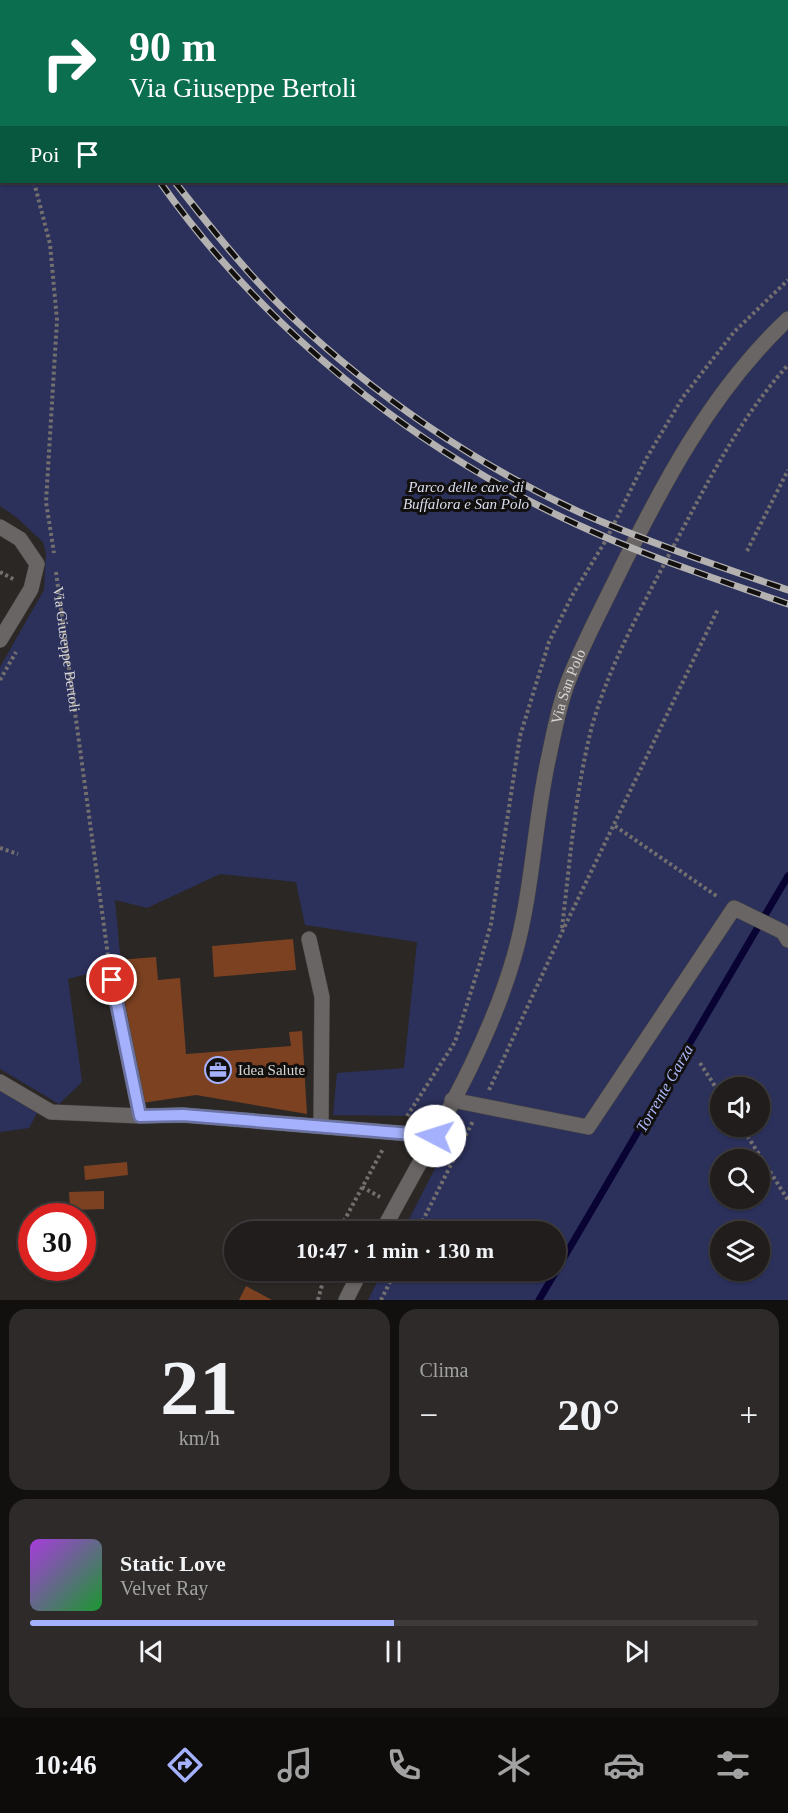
<!DOCTYPE html>
<html lang="it">
<meta charset="utf-8">
<style>
:root{--surface:#201d1c;--page:#2d2a29;--text:#f1f3f6;--muted:#a2a2a3;--line:#3d3b3b;--accent:#a5b1fc}
body{margin:0;font-family:"Times New Roman",serif;background:var(--page);color:var(--text);height:100vh;display:flex;flex-direction:column;font-size:22px;white-space:nowrap}
*{box-sizing:border-box;margin:0}
p{font-size:20px;color:var(--muted)}
.icon{flex:none;width:33px;height:33px;fill:none;stroke:currentColor;stroke-width:2;stroke-linecap:round;stroke-linejoin:round}
.map{position:relative;height:1300px;overflow:hidden}
.details{display:flex;flex-direction:column;gap:9px;padding:9px;background:#12100f;flex:1}
.details>*{flex:none}
.top-card{position:absolute;left:0px;top:0px;width:789px;height:183px;box-shadow:0 2px 4px #0004,0 0 0 2px var(--line);background:#0b6e4f;color:#fff;overflow:hidden}
.buttons{position:absolute;left:710px;top:1077px;display:grid;gap:12px}
.buttons a{display:grid;place-items:center;width:60px;height:60px;border-radius:50%;background:var(--surface);box-shadow:0 2px 4px #0004,0 0 0 2px var(--line);font-size:30px}
.speed{position:absolute;left:18px;top:1203px;display:flex;gap:12px;font-size:30px;font-weight:700;text-align:center}
.speed>*{display:grid;place-content:center;width:78px;height:78px;border-radius:50%;background:var(--surface);box-shadow:0 2px 4px #0004,0 0 0 2px var(--line);line-height:1}
.speed .limit{border:9px solid #d22;background:#fff;color:#111}
.pin{position:absolute;display:grid;place-items:center;width:51px;height:51px;color:#fff;margin:-26px;border:3px solid #fff;border-radius:50%;box-shadow:0 2px 6px #0007}
.me{position:absolute;width:66px;margin:-33px;rotate:275deg;stroke-linejoin:round;filter:drop-shadow(0 0 4px #0008)}
.turn{display:flex;align-items:center;gap:21px;height:126px;padding:0 30px;font-size:27px}
.turn .icon{width:78px;height:78px;stroke-width:2.5}
.turn b{display:block;font-size:42px;line-height:51px}
.then{display:flex;align-items:center;height:57px;padding:0 30px;background:#0003;gap:12px;font-size:22px}
.big{font-size:45px;font-weight:700;line-height:1.1}
.details .widget{flex:1;display:flex;flex-direction:column;justify-content:center;gap:9px;min-width:0;padding:0 21px;border-radius:18px;background:var(--page)}
.details .dial{align-items:center;gap:0}
.dial b{font-size:78px;line-height:1}
.song{display:flex;align-items:center;gap:18px}
.cover{width:72px;height:72px;border-radius:9px;background:linear-gradient(135deg,hsl(280 70% 55%),hsl(130 70% 35%))}
.played{height:6px;border-radius:3px;background:linear-gradient(90deg,var(--accent) 50%,var(--line) 50%)}
.keys{display:flex;justify-content:space-around;direction:ltr}
.heat{display:flex;justify-content:space-between;align-items:center;font-size:33px;direction:ltr}
.details .tiles{flex:1;display:grid;gap:9px;grid-template-columns:1fr 1fr}
.widget:last-child{grid-column:span 2}
.trip{position:absolute;left:224px;top:1221px;width:342px;height:60px;border-radius:30px;background:var(--surface);box-shadow:0 2px 4px #0004,0 0 0 2px var(--line);font-weight:700;line-height:60px;text-align:center}
.tabs{display:flex;height:96px;justify-content:space-around;align-items:center;background:#0d0c0b;color:var(--muted)}
.tabs .icon{width:42px;height:42px}
.tabs .active{color:var(--accent)}
.tabs b{font-size:27px;color:var(--text)}
.map>svg:first-child{display:block}
.green{fill:#2c315c;fill-rule:evenodd}
.lines{fill:none;stroke-linecap:round;stroke-linejoin:round}
.stream{stroke:#090334;stroke-width:7}
.building{fill:#7b4121}
.minor-casing{stroke:#464342;stroke-width:16}
.secondary-casing{stroke:#464342;stroke-width:16}
.path{stroke:#726f6e;stroke-width:4;stroke-dasharray:3 3;stroke-linecap:butt}
.minor{stroke:#696564;stroke-width:15}
.secondary{stroke:#696564;stroke-width:15}
.rail-casing{stroke:#b4b2b1;stroke-width:7}
.rail{stroke:#12100f;stroke-width:4.5;stroke-dasharray:14;stroke-linecap:butt}
.route-casing{stroke:#6b73a4;stroke-width:15}
.route{stroke:#a5b1fc;stroke-width:10}
.labels{text-anchor:middle;stroke-width:6;stroke-linejoin:round;paint-order:stroke}
.park-label{font-size:15px;font-style:italic;fill:#dadeef;stroke:#12100f}
.street-label{font-size:15px;fill:#d8d6d5;stroke:#12100f}
.poi-label{font-size:15px;fill:#d8d6d5;stroke:#12100f;text-anchor:start}
.water-label{font-size:16px;font-style:italic;fill:#aebafe;stroke:#12100f}
</style>
<div class="map">
<svg width="788" height="1300" viewBox="0 0 788 1300">
<rect width="100%" height="100%" fill="#2a2725"/>
<g class="green">
<path d="M0,0H721L725,1L2,2L1,107Z"/>
<path d="M788,25V1300H368L383,1271L555,1270V1232L403,1231L452,1135L418,1116L333,1115L337,1073L404,1068L417,942L305,925L296,882L220,874L147,908L115,900L121,965L68,979L82,1082L59,1104L0,1069V667L44,590L46,553L43,542L16,517L0,506V112L2,182H788ZM720,1088H759V1126H720ZM720,1160H759V1198H720ZM720,1232H759V1270H720Z"/>
<path d="M0,1091L37,1113L29,1128L0,1132Z"/>
</g>
<g class="lines">
<path class="stream" d="M539,1300L788,876"/>
</g>
<g class="building">
<path d="M293,939L296,970L214,977L212,946Z"/>
<path d="M156,957L158,980L180,978L186,1054L291,1046L289,1032L302,1031L307,1114L196,1095L142,1103L118,960Z"/>
<path d="M127,1162L128,1175L85,1180L84,1166Z"/>
<path d="M104,1191V1209L70,1210L69,1192Z"/>
<path d="M246,1286L272,1300H239Z"/>
</g>
<g class="lines">
<defs>
<g id="minor">
<path d="M0,62L2,65"/>
<path d="M0,97L2,96"/>
<path d="M0,527L20,539L37,564L31,589L0,640"/>
<path d="M309,939L322,997L321,1126"/>
<path d="M112,979L140,1116"/>
<path d="M0,1082L51,1112L140,1116L183,1115L435,1136"/>
<path d="M452,1100L588,1127L734,908L783,932L788,940"/>
</g>
<g id="secondary">
<path id="s2" d="M382,1232C429,1143 486,1054 514,957C533,891 534,822 549,756C554,732 559,705 568,682C581,647 599,614 615,581C661,487 711,391 788,319"/>
<path d="M346,1300L361,1270"/>
</g>
</defs>
<use href="#minor" class="minor-casing"/>
<use href="#secondary" class="secondary-casing"/>
<g class="path">
<path d="M34,182L50,244L57,320L46,502L54,553"/>
<path d="M747,551L788,470"/>
<path d="M0,572L15,580"/>
<path id="s1" d="M56,572L109,963"/>
<path d="M0,680L16,652"/>
<path d="M615,826L718,897"/>
<path d="M0,848L18,854"/>
<path d="M562,928C570,861 575,792 592,726C610,663 642,607 672,549C707,484 738,420 788,365"/>
<path d="M700,1063L720,1094"/>
<path d="M489,1090L562,932L718,609"/>
<path d="M407,1116L455,1042L480,963L491,924L520,736L549,642L573,594L606,540L646,459L683,397L734,332L788,280"/>
<path d="M741,1126L788,1200"/>
<path d="M362,1187L380,1197"/>
<path d="M338,1232L383,1149"/>
<path d="M417,1232L473,1121"/>
<path d="M318,1300L326,1270"/>
<path d="M381,1300L396,1270"/>
</g>
<use href="#minor" class="minor"/>
<use href="#secondary" class="secondary"/>
<defs>
<g id="rail">
<path d="M54,0V2"/>
<path d="M66,0V2"/>
<path d="M160,182C264,329 412,448 576,524C644,556 717,579 788,604"/>
<path d="M175,182C211,228 248,275 291,316C374,395 475,464 579,512C647,542 718,566 788,590"/>
</g>
</defs>
<use href="#rail" class="rail-casing"/>
<use href="#rail" class="rail"/>
</g>
<g class="lines">
<defs>
<path id="route" d="M112,980L140,1116L183,1115L435,1136"/>
</defs>
<use href="#route" class="route-casing"/>
<use href="#route" class="route"/>
</g>
<defs>
<symbol id="office-ring" viewBox="-11 -11 22 22"><circle r="9.5" fill="#12100f" stroke="#a5b1fc" stroke-width="1.5"/><path d="M-6-3h4V-5.5h4V-3h4V5H-6ZM-1-4.5V-3h2v-1.5ZM-6 0V1H6V0Z" fill="#a5b1fc"/></symbol>
</defs>
<g fill-rule="evenodd">
<use href="#office-ring" x="203" y="1055" width="30" height="30"/>
</g>
<g class="labels">
<g class="park-label">
<text x="466" y="492">Parco delle cave di<tspan x="466" dy="17">Buffalora e San Polo</tspan></text>
</g>
<g class="street-label">
<text dy="5" stroke="none"><textPath href="#s1" startOffset="78">Via Giuseppe Bertoli</textPath></text>
<text dy="5" stroke="none"><textPath href="#s2" startOffset="582">Via San Polo</textPath></text>
</g>
<g class="poi-label">
<text x="238" y="1075">Idea Salute</text>
</g>
<g class="water-label">
<text transform="translate(664 1088) rotate(-60)" y="6">Torrente Garza</text>
</g>
</g>
</svg>
<div class="buttons">
<a><svg class="icon" aria-label="sound" viewBox="0 0 24 24"><path d="M4 9h4l5-4v14l-5-4H4zM17 9q2 3 0 6"/></svg></a>
<a><svg class="icon" aria-label="search" viewBox="0 0 24 24"><circle cx="10" cy="10" r="6"/><path d="M15 15l6 6"/></svg></a>
<a><svg class="icon" aria-label="layers" viewBox="0 0 24 24"><path d="M12 4l9 5-9 5-9-5zM3 14l9 5 9-5"/></svg></a>
</div>
<div class="speed"><div class="limit">30</div></div>
<div class="pin" style="left:112px;top:980px;background:#d93025"><svg class="icon" aria-label="arrive" viewBox="0 0 24 24"><path d="M6 21V4h12l-3 4 3 4H6"/></svg></div>
<svg class="me" style="left:435px;top:1136px" viewBox="-20 -20 40 40"><circle r="19" fill="#fff"/><path d="M0-13L10 11 0 6-10 11z" fill="#a5b1fc"/></svg>
<div class="trip">10:47 · 1 min · 130 m</div>
<div class="top-card">
<div class="turn"><svg class="icon" aria-label="right" viewBox="0 0 24 24"><path d="M7 20v-9h11M14 6l5 5-5 5"/></svg><div><b>90 m</b>Via Giuseppe Bertoli</div></div>
<div class="then">Poi<svg class="icon" aria-label="arrive" viewBox="0 0 24 24"><path d="M6 21V4h12l-3 4 3 4H6"/></svg></div>
</div>
</div>
<section class="details">
<div class="tiles">
<div class="widget dial"><b>21</b><p>km/h</p></div>
<div class="widget"><p>Clima</p>
<div class="heat"><a>−</a><b class="big">20°</b><a>+</a></div>
</div>
<div class="widget">
<div class="song"><i class="cover"></i><div><b>Static Love</b><p>Velvet Ray</p></div></div>
<div class="played"></div>
<div class="keys"><svg class="icon" aria-label="previous" viewBox="0 0 24 24"><path d="M18 5L8 12l10 7zM5 5v14"/></svg><svg class="icon" aria-label="pause" viewBox="0 0 24 24"><path d="M8 5v14M16 5v14"/></svg><svg class="icon" aria-label="next" viewBox="0 0 24 24"><path d="M6 5l10 7-10 7zM19 5v14"/></svg></div>
</div>
</div>
</section>
<nav class="tabs">
<b>10:46</b>
<svg class="icon active" aria-label="directions" viewBox="0 0 24 24"><path d="M12 3l9 9-9 9-9-9zM9 14v-3h6M13 9l2 2-2 2"/></svg>
<svg class="icon" aria-label="music" viewBox="0 0 24 24"><path d="M9 18V5l10-2v13"/><circle cx="6" cy="18" r="3"/><circle cx="16" cy="16" r="3"/></svg>
<svg class="icon" aria-label="phone" viewBox="0 0 24 24"><path d="M5 4h4l2 5-3 2q2 4 5 5l2-3 5 2v4C11 20 4 13 5 4z"/></svg>
<svg class="icon" aria-label="climate" viewBox="0 0 24 24"><path d="M12 3v18M4 7l16 10M4 17L20 7"/></svg>
<svg class="icon" aria-label="car" viewBox="0 0 24 24"><path d="M5 17H2v-5l4-1 3-4h7l3 4 3 1v5h-3M9 17h6M6 11h13"/><circle cx="7" cy="17" r="2"/><circle cx="17" cy="17" r="2"/></svg>
<svg class="icon" aria-label="filters" viewBox="0 0 24 24"><path d="M4 7h16M4 17h16"/><circle cx="9" cy="7" r="2"/><circle cx="15" cy="17" r="2"/></svg>
</nav>
